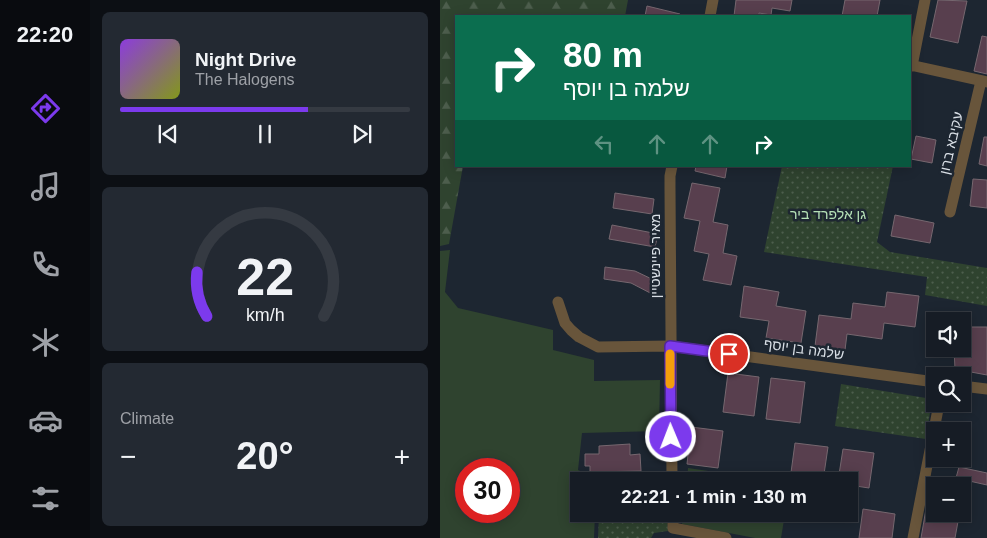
<!DOCTYPE html>
<meta charset="utf-8">
<style>
:root{--surface:#161c25;--page:#232932;--text:#f1f3f6;--muted:#9ea1a7;--line:#353a42;--accent:#7c3aed}
body{margin:0;font-family:Arial,"Noto Sans Hebrew",sans-serif;background:var(--page);color:var(--text);height:100vh;display:flex;flex-direction:column;font-size:19px;white-space:nowrap}
*{box-sizing:border-box;margin:0}
p{font-size:16px;color:var(--muted)}
.icon{flex:none;width:28px;height:28px;fill:none;stroke:currentColor;stroke-width:2;stroke-linecap:round;stroke-linejoin:round}
.map{position:relative;flex:1;overflow:hidden}
.details{display:flex;flex-direction:column;gap:12px;padding:12px;background:#0c0f14;width:350px}
.details>*{flex:none}
.top-card{position:absolute;left:15px;top:15px;width:456px;height:152px;border-radius:0px;box-shadow:0 2px 12px #0003,0 0 0 1px var(--line);background:#0b6e4f;color:#fff;overflow:hidden}
.tools{position:absolute;left:486px;top:312px;display:grid;gap:10px}
.tools a{display:grid;place-items:center;width:45px;height:45px;border-radius:0px;background:var(--surface);box-shadow:0 2px 12px #0003,0 0 0 1px var(--line);font-size:25px}
.speed{position:absolute;left:15px;top:458px;display:flex;gap:10px;font-size:25px;font-weight:700;text-align:center}
.speed>*{display:grid;place-content:center;width:65px;height:65px;border-radius:50%;background:var(--surface);box-shadow:0 2px 12px #0003,0 0 0 1px var(--line);line-height:1}
.speed .limit{border:8px solid #d22;background:#fff;color:#111}
.pin{position:absolute;display:grid;place-items:center;width:42px;height:42px;color:#fff;margin:-21px;border:2px solid #fff;border-radius:50%;box-shadow:0 1px 5px #0007}
.me{position:absolute;width:55px;margin:-28px;rotate:359deg;stroke-linejoin:round;filter:drop-shadow(0 0 4px #0008)}
.turn{display:flex;align-items:center;gap:18px;height:105px;padding:0 25px;font-size:22px}
.turn .icon{width:65px;height:65px;stroke-width:2.5}
.turn b{display:block;font-size:35px;line-height:42px}
.lanes{display:flex;align-items:center;height:48px;padding:0 25px;background:#0003;justify-content:center;gap:25px;direction:ltr}
.lanes .off{opacity:.35}
.big{font-size:38px;font-weight:700;line-height:1.1}
.details .widget{flex:1;display:flex;flex-direction:column;justify-content:center;gap:8px;min-width:0;padding:0 18px;border-radius:8px;background:var(--page)}
.details .dial{align-items:center;gap:0}
.dial svg{height:130px;overflow:visible;fill:none;stroke:var(--line);stroke-width:7;stroke-linecap:round;text-anchor:middle}
.dial text{fill:var(--text);stroke:none}
.song{display:flex;align-items:center;gap:15px}
.cover{width:60px;height:60px;border-radius:8px;background:linear-gradient(135deg,hsl(270 70% 55%),hsl(70 70% 35%))}
.played{height:5px;border-radius:2px;background:linear-gradient(90deg,var(--accent) 65%,var(--line) 65%)}
.keys{display:flex;justify-content:space-around;direction:ltr}
.heat{display:flex;justify-content:space-between;align-items:center;font-size:28px;direction:ltr}
.trip{position:absolute;left:130px;top:472px;width:288px;height:50px;border-radius:0px;background:var(--surface);box-shadow:0 2px 12px #0003,0 0 0 1px var(--line);font-weight:700;line-height:50px;text-align:center}
main{display:flex;flex:1;min-height:0}
.dock{display:flex;flex-direction:column;width:90px;justify-content:space-around;align-items:center;background:#090b0f;color:var(--muted)}
.dock .icon{width:35px;height:35px}
.dock .on{color:var(--accent)}
.dock b{font-size:22px;color:var(--text)}
.map>svg:first-child{display:block}
.grass{fill:#2f432f;fill-rule:evenodd}
.forest{fill:url(#forest-firs)}
.park{fill:url(#park-dots)}
.building{fill:#583f4e;stroke:#76676f}
.lines{fill:none;stroke-linecap:round;stroke-linejoin:round}
.minor{stroke:#68553b;stroke-width:11}
.route-casing{stroke:#51269a;stroke-width:12}
.route{stroke:#7c3aed;stroke-width:9}
.slow{stroke:#f59e0b;stroke-width:9}
.labels{text-anchor:middle;stroke-width:5;stroke-linejoin:round;paint-order:stroke}
.street-label{font-size:14px;fill:#d9dfe6;stroke:#1d2631}
.park-label{font-size:14px;fill:#b5e0b6;stroke:#1d2631}
</style>
<main>
<nav class="dock">
<b>22:20</b>
<svg class="icon on" aria-label="directions" viewBox="0 0 24 24"><path d="M12 3l9 9-9 9-9-9zM9 14v-3h6M13 9l2 2-2 2"/></svg>
<svg class="icon" aria-label="music" viewBox="0 0 24 24"><path d="M9 18V5l10-2v13"/><circle cx="6" cy="18" r="3"/><circle cx="16" cy="16" r="3"/></svg>
<svg class="icon" aria-label="phone" viewBox="0 0 24 24"><path d="M5 4h4l2 5-3 2q2 4 5 5l2-3 5 2v4C11 20 4 13 5 4z"/></svg>
<svg class="icon" aria-label="climate" viewBox="0 0 24 24"><path d="M12 3v18M4 7l16 10M4 17L20 7"/></svg>
<svg class="icon" aria-label="car" viewBox="0 0 24 24"><path d="M5 17H2v-5l4-1 3-4h7l3 4 3 1v5h-3M9 17h6M6 11h13"/><circle cx="7" cy="17" r="2"/><circle cx="17" cy="17" r="2"/></svg>
<svg class="icon" aria-label="filters" viewBox="0 0 24 24"><path d="M4 7h16M4 17h16"/><circle cx="9" cy="7" r="2"/><circle cx="15" cy="17" r="2"/></svg>
</nav>
<section class="details">
<div class="widget">
<div class="song"><i class="cover"></i><div><b>Night Drive</b><p>The Halogens</p></div></div>
<div class="played"></div>
<div class="keys"><svg class="icon" aria-label="previous" viewBox="0 0 24 24"><path d="M18 5L8 12l10 7zM5 5v14"/></svg><svg class="icon" aria-label="pause" viewBox="0 0 24 24"><path d="M8 5v14M16 5v14"/></svg><svg class="icon" aria-label="next" viewBox="0 0 24 24"><path d="M6 5l10 7-10 7zM19 5v14"/></svg></div>
</div>
<div class="widget dial"><svg viewBox="0 0 100 80">
<path d="M14 69A42 42 0 1 1 86 69"/>
<path d="M14 69A42 42 0 0 1 8 42" stroke="#7c3aed"/>
<text x="50" y="56" font-size="32" font-weight="700">22</text>
<text x="50" y="72" font-size="11">km/h</text>
</svg></div>
<div class="widget"><p>Climate</p>
<div class="heat"><a>−</a><b class="big">20°</b><a>+</a></div>
</div>
</section>
<div class="map">
<svg width="547" height="538" viewBox="0 0 547 538">
<defs>
<pattern id="forest-firs" width="22" height="20" patternUnits="userSpaceOnUse" patternTransform="scale(1.25)"><rect width="22" height="20" fill="#2f432f"/><path d="M5 1l3.5 6h-7zM16 11l3.5 6h-7z" fill="#4d5e4d"/></pattern>
<pattern id="park-dots" width="8" height="8" patternUnits="userSpaceOnUse" patternTransform="scale(1.25)"><rect width="8" height="8" fill="#2f432f"/><path d="M2 2h.1M6 6h.1" fill="none" stroke="#4d5e4d" stroke-width="1.8" stroke-linecap="round"/></pattern>
</defs>
<rect width="100%" height="100%" fill="#1d2631"/>
<g class="grass">
<path d="M10,250L5,292L18,308L113,330V350L154,360V381L220,380L219,431L142,433L138,470L155,478V481H139V514H155L154,538H0V251ZM26,469H69V511H26Z"/>
<path d="M248,468L335,481H247Z"/>
<path d="M243,514H345L341,538H315L242,524Z"/>
</g>
<path class="forest" d="M0,0H188L185,16H16V166H23L9,244L0,246Z"/>
<g class="park">
<path d="M342,166H453L437,242L450,252L547,268V306L485,295L487,277L324,252Z"/>
<path d="M401,384L492,399L486,439L395,426Z"/>
<path d="M159,514H227L228,531L214,533L211,538H158Z"/>
</g>
<g class="building">
<path d="M296,0H352L350,11L332,8L331,15L319,13V16H294Z"/>
<path d="M405,0H440L437,16H402Z"/>
<path d="M498,0L527,1L518,43L490,37Z"/>
<path d="M207,6L240,14V16H205Z"/>
<path d="M542,36L547,37V74L534,71Z"/>
<path d="M476,136L496,140L492,163L471,159Z"/>
<path d="M544,137H547V166L539,164Z"/>
<path d="M256,166H287L285,178L255,171Z"/>
<path d="M533,179L547,180V208L530,206Z"/>
<path d="M252,183L280,188L273,222L288,225L283,253L297,256L291,285L263,280L269,254L254,251L260,221L244,218Z"/>
<path d="M175,193L214,199L212,214L173,208Z"/>
<path d="M455,215L494,223L490,243L451,236Z"/>
<path d="M172,225L218,234L215,247L169,239Z"/>
<path d="M165,267L195,271L218,282L216,296L191,283L164,279Z"/>
<path d="M304,286L339,292L336,306L366,311L361,343L326,338L329,321L300,317Z"/>
<path d="M447,292L479,296L475,327L444,323L442,339L407,334L405,350L375,346L379,315L411,319L413,303L445,307Z"/>
<path d="M522,327H547V375L515,369L514,349H522Z"/>
<path d="M288,373L319,377L314,416L283,412Z"/>
<path d="M331,378L365,382L360,423L326,419Z"/>
<path d="M251,427L283,431L278,468L247,464Z"/>
<path d="M355,443L388,447L383,481L350,480Z"/>
<path d="M190,444V455L200,454L201,471L150,472V466H145V454H159V446Z"/>
<path d="M403,449L434,453L429,488L409,485V481H398Z"/>
<path d="M519,467L547,473V485L516,478Z"/>
<path d="M423,509L455,514L452,538H419Z"/>
<path d="M486,509L495,511V514L519,516L515,538H481Z"/>
</g>
<g class="lines">
<g class="minor">
<path d="M270,16L273,0"/>
<path d="M470,65L547,82"/>
<path d="M472,66L485,0"/>
<path d="M510,212L541,81"/>
<path d="M118,302L125,323L131,330L139,337L158,347L230,346L495,382"/>
<path d="M522,386L547,389"/>
<path d="M232,481L230,188V176L232,166"/>
<path d="M233,514V528L286,538"/>
<path d="M473,538L499,404"/>
</g>
</g>
<g class="lines">
<defs>
<path id="route" d="M231,437L230,346L289,354"/>
</defs>
<use href="#route" class="route-casing"/>
<use href="#route" class="route"/>
<path class="slow" d="M230,354V384"/>
</g>
<g class="labels">
<g class="street-label">
<text transform="translate(511 143) rotate(-77)" y="5">עקיבא ברון</text>
<text transform="translate(215 256) rotate(-90)" y="5">מאיר פיינשטיין</text>
<text transform="translate(364 349) rotate(8)" y="5">שלמה בן יוסף</text>
</g>
<g class="park-label">
<text x="388" y="219">גן אלפרד ביר</text>
</g>
</g>
</svg>
<div class="tools">
<a><svg class="icon" aria-label="sound" viewBox="0 0 24 24"><path d="M4 9h4l5-4v14l-5-4H4zM17 9q2 3 0 6"/></svg></a>
<a><svg class="icon" aria-label="search" viewBox="0 0 24 24"><circle cx="10" cy="10" r="6"/><path d="M15 15l6 6"/></svg></a>
<a>+</a>
<a>−</a>
</div>
<div class="speed"><div class="limit">30</div></div>
<div class="pin" style="left:289px;top:354px;background:#d93025"><svg class="icon" aria-label="arrive" viewBox="0 0 24 24"><path d="M6 21V4h12l-3 4 3 4H6"/></svg></div>
<svg class="me" style="left:231px;top:437px" viewBox="-20 -20 40 40"><circle r="17" fill="#7c3aed" stroke="#fff" stroke-width="3"/><path d="M0-11L8 9 0 5-8 9z" fill="#fff"/></svg>
<div class="trip">22:21 · 1 min · 130 m</div>
<div class="top-card">
<div class="turn"><svg class="icon" aria-label="right" viewBox="0 0 24 24"><path d="M7 20v-9h11M14 6l5 5-5 5"/></svg><div><b>80 m</b>שלמה בן יוסף</div></div>
<div class="lanes"><svg class="icon off" aria-label="left" viewBox="0 0 24 24"><path d="M17 20v-9H6M10 6l-5 5 5 5"/></svg><svg class="icon off" aria-label="ahead" viewBox="0 0 24 24"><path d="M12 20V5M6 11l6-6 6 6"/></svg><svg class="icon off" aria-label="ahead" viewBox="0 0 24 24"><path d="M12 20V5M6 11l6-6 6 6"/></svg><svg class="icon" aria-label="right" viewBox="0 0 24 24"><path d="M7 20v-9h11M14 6l5 5-5 5"/></svg></div>
</div>
</div>
</main>
